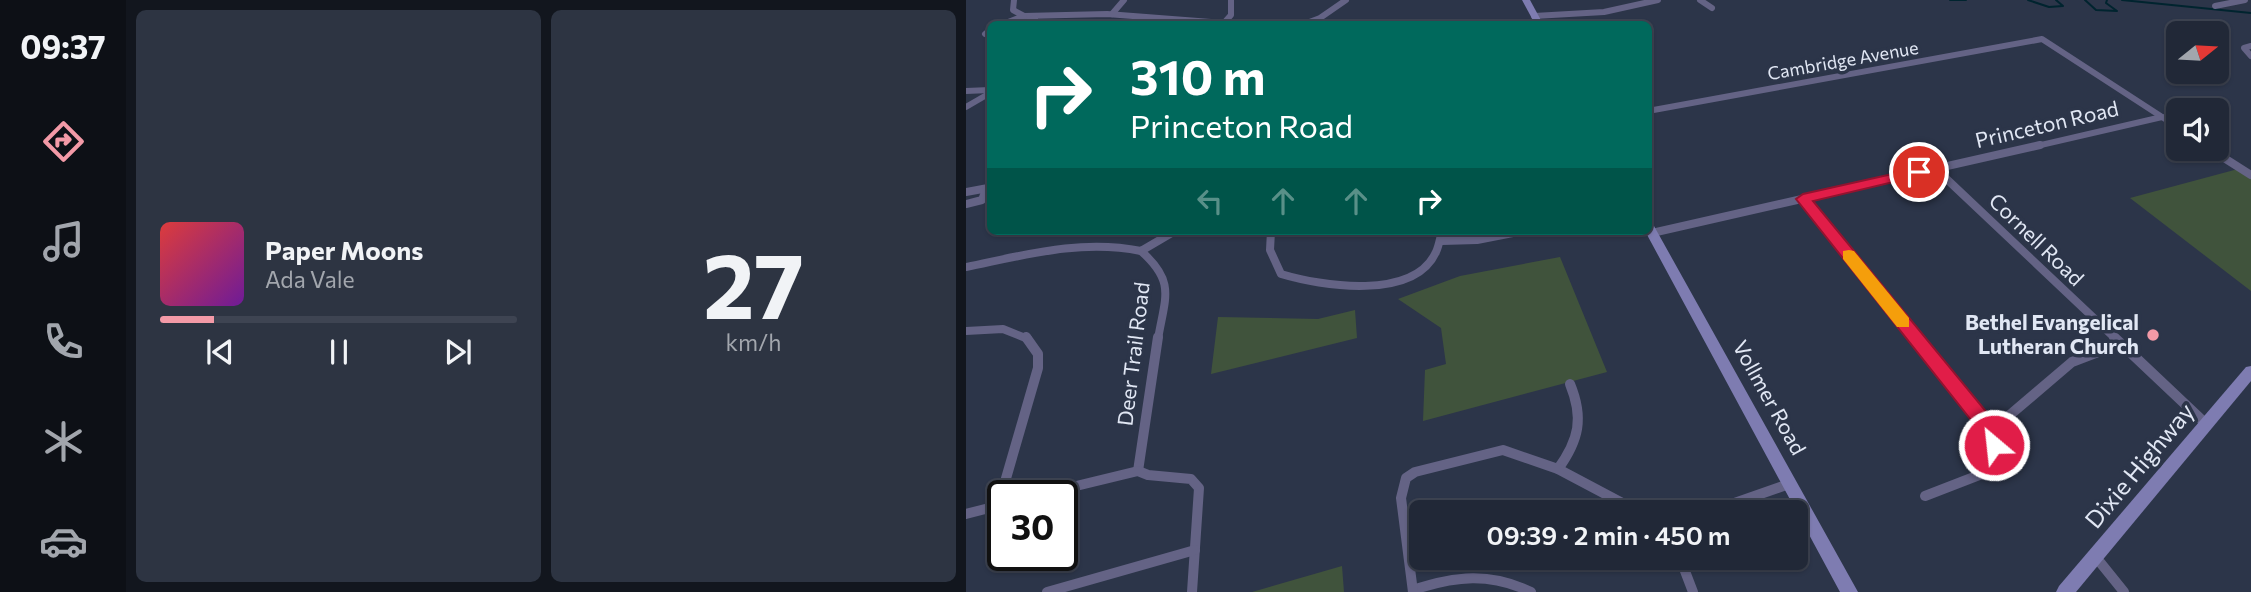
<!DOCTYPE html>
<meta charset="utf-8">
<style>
:root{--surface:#212837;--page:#2d3442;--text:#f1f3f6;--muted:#a2a6ad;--line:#3e4452;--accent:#f39aa7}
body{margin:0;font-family:Commissioner,sans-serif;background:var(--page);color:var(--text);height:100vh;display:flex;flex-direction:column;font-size:26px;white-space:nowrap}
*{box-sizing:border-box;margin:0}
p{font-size:23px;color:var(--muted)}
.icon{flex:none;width:38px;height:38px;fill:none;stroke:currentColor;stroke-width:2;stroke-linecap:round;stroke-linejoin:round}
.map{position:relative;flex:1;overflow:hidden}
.drawer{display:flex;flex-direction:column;gap:10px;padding:10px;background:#12161e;width:840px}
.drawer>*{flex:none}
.top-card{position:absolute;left:21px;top:21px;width:665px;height:214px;border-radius:10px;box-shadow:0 2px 5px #0004,0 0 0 2px var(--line);background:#00695c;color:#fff;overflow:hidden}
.needle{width:46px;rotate:72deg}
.buttons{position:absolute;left:1200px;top:21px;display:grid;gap:14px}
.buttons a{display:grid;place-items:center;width:63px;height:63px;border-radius:10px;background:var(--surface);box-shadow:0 2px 5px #0004,0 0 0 2px var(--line);font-size:35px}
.speed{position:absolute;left:21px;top:480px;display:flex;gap:14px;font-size:35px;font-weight:700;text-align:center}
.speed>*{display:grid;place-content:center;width:91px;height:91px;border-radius:50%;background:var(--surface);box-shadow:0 2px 5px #0004,0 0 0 2px var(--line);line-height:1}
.speed .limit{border:4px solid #111;border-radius:10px;background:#fff;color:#111}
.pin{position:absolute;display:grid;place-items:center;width:60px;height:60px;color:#fff;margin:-30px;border:4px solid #fff;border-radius:50%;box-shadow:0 2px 7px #0007}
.me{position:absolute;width:77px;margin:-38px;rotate:332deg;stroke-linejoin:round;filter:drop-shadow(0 0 5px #0008)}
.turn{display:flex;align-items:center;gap:24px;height:147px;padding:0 28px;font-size:32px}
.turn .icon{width:91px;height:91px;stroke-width:2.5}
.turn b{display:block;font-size:49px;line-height:60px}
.lanes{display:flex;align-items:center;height:66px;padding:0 28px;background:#0003;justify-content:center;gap:35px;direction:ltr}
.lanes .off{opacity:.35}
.drawer .card{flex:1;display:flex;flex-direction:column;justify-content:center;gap:10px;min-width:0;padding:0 24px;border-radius:10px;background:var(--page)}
.drawer .dial{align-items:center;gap:0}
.dial b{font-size:91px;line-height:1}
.song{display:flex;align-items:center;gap:21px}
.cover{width:84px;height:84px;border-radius:10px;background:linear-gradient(135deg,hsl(0 70% 55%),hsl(280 70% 35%))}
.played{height:7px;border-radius:4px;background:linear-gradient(90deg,var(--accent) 15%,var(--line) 15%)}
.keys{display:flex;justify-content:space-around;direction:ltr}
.drawer .tiles{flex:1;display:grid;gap:10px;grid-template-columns:repeat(2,1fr)}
.trip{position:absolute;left:443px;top:500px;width:399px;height:70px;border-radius:10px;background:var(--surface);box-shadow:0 2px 5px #0004,0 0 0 2px var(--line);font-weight:600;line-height:70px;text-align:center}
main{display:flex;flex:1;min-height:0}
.tab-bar{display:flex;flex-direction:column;width:126px;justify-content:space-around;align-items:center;background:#0d1016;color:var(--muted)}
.tab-bar .icon{width:49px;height:49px}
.tab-bar .selected{color:var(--accent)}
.tab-bar b{font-size:32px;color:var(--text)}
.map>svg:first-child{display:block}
.green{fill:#40533c}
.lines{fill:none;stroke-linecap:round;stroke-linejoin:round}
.stream{stroke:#00242f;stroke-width:2}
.street-far2{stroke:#646385;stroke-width:6}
.street-far1{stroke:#646385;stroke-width:8}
.street{stroke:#646385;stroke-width:10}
.secondary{fill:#7e7cb1;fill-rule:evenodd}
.route{fill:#e11d48;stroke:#92132f;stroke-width:2}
.slow{fill:#f59e0b}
.poi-dot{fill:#f39aa7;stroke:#2c3549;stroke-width:2.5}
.labels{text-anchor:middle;stroke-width:7;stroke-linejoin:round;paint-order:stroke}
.far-street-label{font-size:18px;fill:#e1e7f4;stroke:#2c3549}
.street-label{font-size:21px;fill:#e1e7f4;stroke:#2c3549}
.poi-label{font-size:21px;font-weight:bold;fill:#e1e7f4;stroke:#2c3549;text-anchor:end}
.near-street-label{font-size:24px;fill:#e1e7f4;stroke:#2c3549}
</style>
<main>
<nav class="tab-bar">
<b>09:37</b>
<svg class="icon selected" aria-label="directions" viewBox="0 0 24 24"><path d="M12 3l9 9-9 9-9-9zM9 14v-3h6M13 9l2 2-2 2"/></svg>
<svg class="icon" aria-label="music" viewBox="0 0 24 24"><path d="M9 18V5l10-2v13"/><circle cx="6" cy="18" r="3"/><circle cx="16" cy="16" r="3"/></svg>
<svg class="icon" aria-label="phone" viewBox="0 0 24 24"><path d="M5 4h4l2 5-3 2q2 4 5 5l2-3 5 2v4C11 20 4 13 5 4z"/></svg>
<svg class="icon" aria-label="climate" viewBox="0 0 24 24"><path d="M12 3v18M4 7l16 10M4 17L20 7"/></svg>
<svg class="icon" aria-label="car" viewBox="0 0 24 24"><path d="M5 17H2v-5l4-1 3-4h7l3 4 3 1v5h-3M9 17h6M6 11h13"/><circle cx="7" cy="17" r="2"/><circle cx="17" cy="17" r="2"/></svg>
</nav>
<section class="drawer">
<div class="tiles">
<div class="card">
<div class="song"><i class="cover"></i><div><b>Paper Moons</b><p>Ada Vale</p></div></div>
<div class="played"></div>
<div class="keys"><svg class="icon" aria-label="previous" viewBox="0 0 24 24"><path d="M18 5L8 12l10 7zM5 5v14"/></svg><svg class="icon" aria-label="pause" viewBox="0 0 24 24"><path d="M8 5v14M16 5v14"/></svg><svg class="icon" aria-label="next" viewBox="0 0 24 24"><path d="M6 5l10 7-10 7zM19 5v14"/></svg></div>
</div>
<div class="card dial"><b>27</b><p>km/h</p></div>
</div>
</section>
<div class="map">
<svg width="1285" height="592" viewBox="0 0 1285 592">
<rect width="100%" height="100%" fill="#2c3549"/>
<g class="green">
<path d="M1272,169L1285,177V291L1164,198Z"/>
<path d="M594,257L641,372L457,421L459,370L480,364L475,328L432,299L494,276Z"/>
<path d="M389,310L391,338L245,374L252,317L352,319Z"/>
<path d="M376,566L378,592H286Z"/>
</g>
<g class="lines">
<g class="stream">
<path d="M984,0H1000"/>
<path d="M1062,0L1083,7L1097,6L1090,0"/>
<path d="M1119,0L1130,10L1151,11L1140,3L1141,0"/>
<path d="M1156,0L1285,13"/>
</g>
<g class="street-far2">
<path d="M734,0L746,8"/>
<path d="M1249,6L1279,0"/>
<path d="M146,14L158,0"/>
<path d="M58,16L141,14L271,24"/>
<path d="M568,16L638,12L692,0"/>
<path d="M37,24L58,16L47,10L48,0"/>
<path d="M54,24L69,18"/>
<path d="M257,24L265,15V0"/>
<path d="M338,24L354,18L380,0"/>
<path d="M564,24L572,23"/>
<path d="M24,30L19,34L24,35"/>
<path d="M1285,46L1278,48L1285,56"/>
<path d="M0,91L24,90"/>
<path d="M0,107L24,93"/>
<path d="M682,111L1076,39L1213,128"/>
<path d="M1066,147L1196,117"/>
</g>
<g class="street-far1">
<path d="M1244,149L1285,175"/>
<path d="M970,169L1150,339"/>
<path d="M0,192L22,188"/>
<path d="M837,199L950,339"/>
<path d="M0,204L16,200L20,189"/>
<path d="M305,231L304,250L315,274C355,286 448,301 470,252C473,246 474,238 476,231"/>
<path d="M686,233L1074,145"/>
<path d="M476,241L511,240L557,231"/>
<path d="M175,251C210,282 199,297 192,339"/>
<path d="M0,267C59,255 115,239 175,251L209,231"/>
<path d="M0,331L37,329L62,339"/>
</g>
<g class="street">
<path d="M949,337L1025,431L1028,445L1021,472L959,496"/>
<path d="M1148,337L1239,423"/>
<path d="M1025,431L1106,362L1153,344"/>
<path d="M592,469C613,440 618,418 604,384"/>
<path d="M172,471L192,337"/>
<path d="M73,495L172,471L182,475L225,479L233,488L226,592"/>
<path d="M32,506L72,368V354L60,337"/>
<path d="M740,513L823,484"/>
<path d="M0,514L35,505"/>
<path d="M1129,556L1158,592"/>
<path d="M714,558L727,592"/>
<path d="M447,590C489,576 524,572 565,592"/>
<path d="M81,592L229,550"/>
<path d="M447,592L435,498L440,478L449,472L537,450L592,469L675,513"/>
</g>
<g class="secondary">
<path d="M556,0H564L577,24H569Z"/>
<path d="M682,222L688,226L892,592H874L679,231H682Z"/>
<path d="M1285,366V381L1110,592H1090L1093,586L1280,367Z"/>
</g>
</g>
<path class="route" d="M953,168L957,170V175L847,201L1032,426L1037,445L1034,451H1021L1016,434L830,199L837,194Z"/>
<path class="slow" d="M883,250L888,251L943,318V327H931L877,259V251Z"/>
<circle class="poi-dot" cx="1187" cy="335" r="7"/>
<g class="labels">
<g class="far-street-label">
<text transform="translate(877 61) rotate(-10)" y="6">Cambridge Avenue</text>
</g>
<g class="street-label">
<text transform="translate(1081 125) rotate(-13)" y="7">Princeton Road</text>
<text transform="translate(1070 240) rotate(44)" y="7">Cornell Road</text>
<text transform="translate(168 354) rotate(-83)" y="7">Deer Trail Road</text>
<text transform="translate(803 398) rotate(61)" y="7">Vollmer Road</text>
</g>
<g class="poi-label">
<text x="1173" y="330">Bethel Evangelical<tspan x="1173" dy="24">Lutheran Church</tspan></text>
</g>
<g class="near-street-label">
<text transform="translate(1174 466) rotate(-50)" y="8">Dixie Highway</text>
</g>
</g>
</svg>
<div class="buttons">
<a><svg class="needle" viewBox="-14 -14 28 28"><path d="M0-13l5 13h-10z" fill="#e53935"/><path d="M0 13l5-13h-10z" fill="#a2a6ad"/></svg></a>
<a><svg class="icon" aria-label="sound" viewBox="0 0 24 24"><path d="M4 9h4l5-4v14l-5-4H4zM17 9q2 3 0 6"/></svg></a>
</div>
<div class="speed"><div class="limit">30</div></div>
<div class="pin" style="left:953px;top:172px;background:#d93025"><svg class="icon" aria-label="arrive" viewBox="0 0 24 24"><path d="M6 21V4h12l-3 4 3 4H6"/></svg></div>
<svg class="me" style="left:1028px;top:445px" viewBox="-20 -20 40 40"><circle r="17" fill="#e11d48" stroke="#fff" stroke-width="3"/><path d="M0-11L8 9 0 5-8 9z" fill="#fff"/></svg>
<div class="trip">09:39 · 2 min · 450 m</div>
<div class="top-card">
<div class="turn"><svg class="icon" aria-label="right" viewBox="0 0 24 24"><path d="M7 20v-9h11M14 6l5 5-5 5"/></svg><div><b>310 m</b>Princeton Road</div></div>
<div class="lanes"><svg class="icon off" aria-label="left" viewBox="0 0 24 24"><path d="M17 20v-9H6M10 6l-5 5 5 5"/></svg><svg class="icon off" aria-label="ahead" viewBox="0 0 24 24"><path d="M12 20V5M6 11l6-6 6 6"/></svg><svg class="icon off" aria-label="ahead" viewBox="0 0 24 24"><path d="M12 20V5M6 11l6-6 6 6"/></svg><svg class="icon" aria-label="right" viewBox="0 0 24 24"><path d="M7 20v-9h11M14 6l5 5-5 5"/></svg></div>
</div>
</div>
</main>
